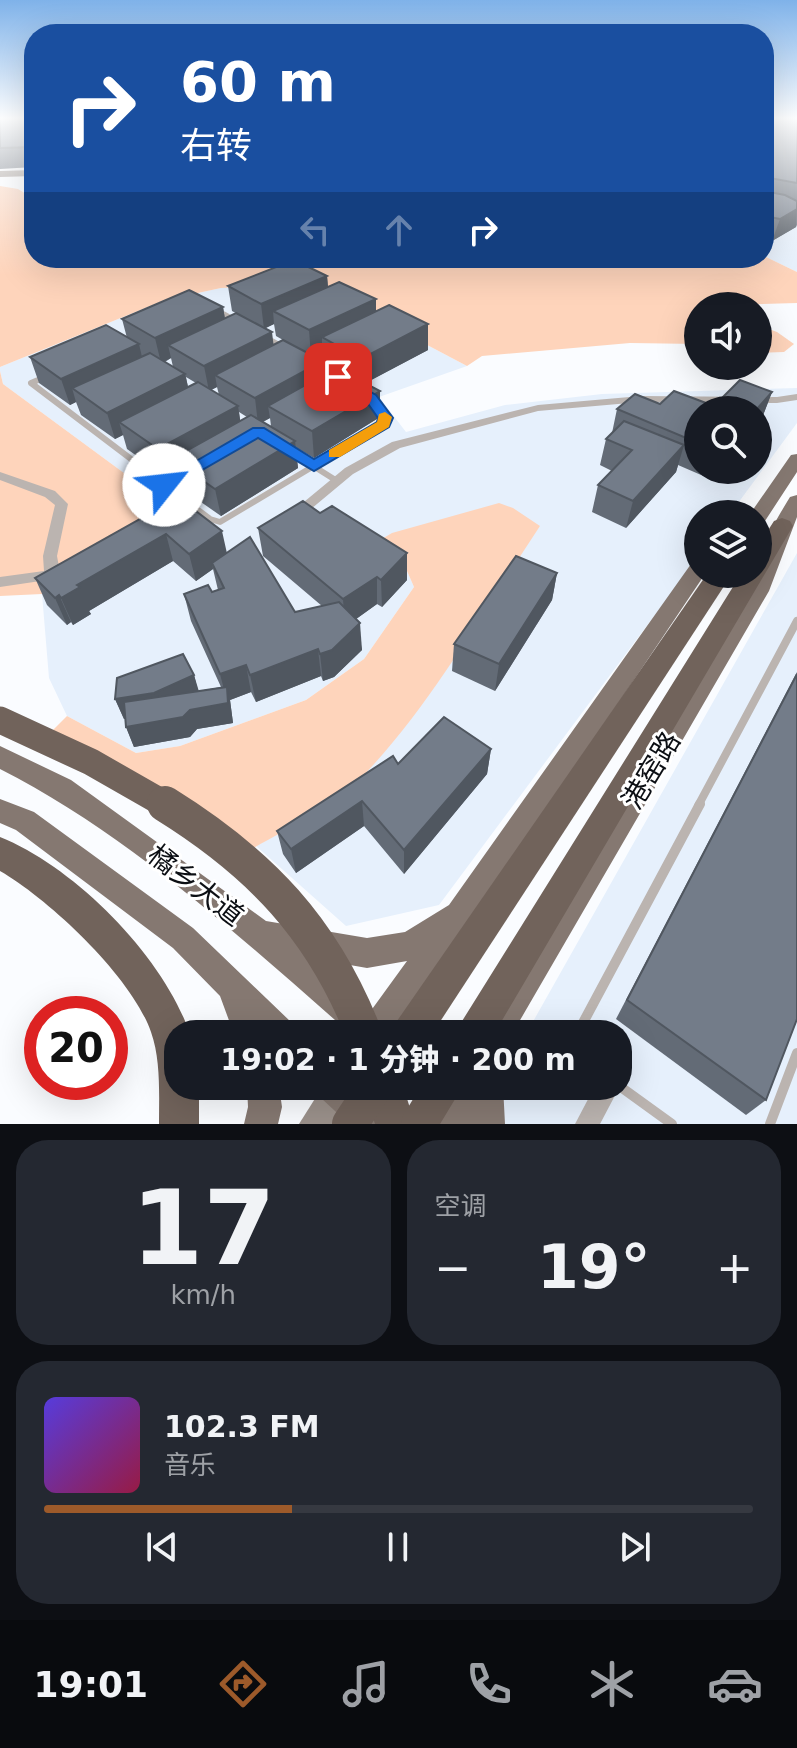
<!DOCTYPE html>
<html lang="zh">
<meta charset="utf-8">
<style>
:root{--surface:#171b24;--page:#242831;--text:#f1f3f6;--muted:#9ea1a6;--line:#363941;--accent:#9d5a2a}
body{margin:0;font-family:"DejaVu Sans","Noto Sans SC",sans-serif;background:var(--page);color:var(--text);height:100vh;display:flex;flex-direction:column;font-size:30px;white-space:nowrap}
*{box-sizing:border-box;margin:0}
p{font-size:26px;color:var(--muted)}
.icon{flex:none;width:44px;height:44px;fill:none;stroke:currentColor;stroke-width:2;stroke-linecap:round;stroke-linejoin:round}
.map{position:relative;height:1124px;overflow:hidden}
.panel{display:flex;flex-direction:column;gap:16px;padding:16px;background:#0d0f14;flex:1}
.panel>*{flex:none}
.guide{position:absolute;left:24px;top:24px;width:750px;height:244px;border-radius:32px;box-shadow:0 8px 32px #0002;background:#1a4fa0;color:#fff;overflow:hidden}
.fabs{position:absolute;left:684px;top:292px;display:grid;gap:16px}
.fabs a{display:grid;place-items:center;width:88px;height:88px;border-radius:50%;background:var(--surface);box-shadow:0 8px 32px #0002;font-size:40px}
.speed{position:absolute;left:24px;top:996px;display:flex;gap:16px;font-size:40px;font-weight:700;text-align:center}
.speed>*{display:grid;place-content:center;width:104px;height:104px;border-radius:50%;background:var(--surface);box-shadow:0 8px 32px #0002;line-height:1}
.speed .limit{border:12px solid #d22;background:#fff;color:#111}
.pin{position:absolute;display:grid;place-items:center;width:68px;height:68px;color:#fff;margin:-34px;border-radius:16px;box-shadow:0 4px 12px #0006}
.me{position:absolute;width:88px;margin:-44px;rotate:61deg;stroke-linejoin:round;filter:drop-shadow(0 0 6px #0008)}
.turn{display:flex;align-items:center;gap:28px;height:168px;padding:0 24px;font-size:36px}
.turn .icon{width:104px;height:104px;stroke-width:2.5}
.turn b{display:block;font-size:56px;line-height:68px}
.lanes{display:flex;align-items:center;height:76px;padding:0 24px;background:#0003;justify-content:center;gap:40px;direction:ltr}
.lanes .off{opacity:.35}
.big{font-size:60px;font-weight:800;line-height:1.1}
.panel .card{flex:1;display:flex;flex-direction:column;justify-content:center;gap:12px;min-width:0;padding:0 28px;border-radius:32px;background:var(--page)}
.panel .dial{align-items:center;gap:0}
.dial b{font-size:104px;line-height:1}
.song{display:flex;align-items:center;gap:24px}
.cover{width:96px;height:96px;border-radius:12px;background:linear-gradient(135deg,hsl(250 70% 55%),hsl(340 70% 35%))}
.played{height:8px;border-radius:4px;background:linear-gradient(90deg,var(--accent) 35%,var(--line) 35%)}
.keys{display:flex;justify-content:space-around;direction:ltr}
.heat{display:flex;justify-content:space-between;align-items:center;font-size:44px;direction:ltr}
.panel .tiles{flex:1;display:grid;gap:16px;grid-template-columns:1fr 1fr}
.card:last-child{grid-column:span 2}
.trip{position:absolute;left:164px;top:1020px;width:468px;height:80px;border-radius:32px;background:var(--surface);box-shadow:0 8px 32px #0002;font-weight:800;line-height:80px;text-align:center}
.dock{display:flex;height:128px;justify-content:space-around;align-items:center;background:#090b0e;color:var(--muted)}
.dock .icon{width:56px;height:56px}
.dock .current{color:var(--accent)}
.dock b{font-size:36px;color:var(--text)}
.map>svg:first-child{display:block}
.built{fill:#e6f0fc;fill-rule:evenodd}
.green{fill:#fed4bb}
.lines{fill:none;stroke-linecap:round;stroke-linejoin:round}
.lane-far3{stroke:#bbb4b0;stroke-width:5}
.lane-far2{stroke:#bbb4b0;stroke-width:6}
.lane-far1{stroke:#bbb4b0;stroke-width:8}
.lane{stroke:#bbb4b0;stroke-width:10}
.street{fill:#bbb4b0;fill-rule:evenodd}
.secondary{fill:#9b918b;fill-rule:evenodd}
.primary{fill:#857871;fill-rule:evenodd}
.highway{fill:#71635b;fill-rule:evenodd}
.highway-bridge-far1{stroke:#71635b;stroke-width:27}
.highway-bridge{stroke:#71635b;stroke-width:36}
.wall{fill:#636b76;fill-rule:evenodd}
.shaded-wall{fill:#505760}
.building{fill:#737c89;stroke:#505760;stroke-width:2}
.route{fill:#1a73e8;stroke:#114b97;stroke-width:2}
.slow{fill:#f59e0b}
.labels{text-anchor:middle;stroke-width:6;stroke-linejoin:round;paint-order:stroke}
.near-street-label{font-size:28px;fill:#0c0f14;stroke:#fff}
</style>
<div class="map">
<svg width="797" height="1124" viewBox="0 0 797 1124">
<rect width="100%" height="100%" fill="#fafcff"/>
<g class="built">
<path d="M764,118H797V272L764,256Z"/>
<path d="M278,285L321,289L467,366L379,397L406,432L505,405L602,394L797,388V423L730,514H698V557L439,905L346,926L256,846L325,806L540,526L407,571L414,587L364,659L306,700L180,746L136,753L67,716L49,678L42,594L76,581L181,515L3,384L0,371V367L165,300L221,288ZM698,410H758V470H698Z"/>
<path d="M797,553V1124H498L497,1086H618V1034H526Z"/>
</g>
<g class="green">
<path d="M0,186L18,189L34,199V258H86L129,267L182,266L232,258L764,256L797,272V303L698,306V344L630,343L482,356L467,366L321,289L278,285L221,288L165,300L0,367Z"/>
<path d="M758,325L777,332L794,344L784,352L758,353Z"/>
<path d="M0,371L3,384L181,515L76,581L42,594L0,596Z"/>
<path d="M499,503L513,508L540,526C484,610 432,704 362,777C330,810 282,831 243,854L50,733L67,716L136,753L180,746L306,700L364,659L414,587L407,571L375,543L392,533Z"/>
</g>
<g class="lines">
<path class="lane-far3" d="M52,374L200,308L224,314L332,374"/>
<g class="lane-far2">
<path d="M57,372L31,383L210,519L220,522L384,424L385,418L363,391L328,372"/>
<path d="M291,452L337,481"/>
</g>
<path class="lane-far1" d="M698,806L797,621"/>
<g class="lane">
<path d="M577,1034L700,804"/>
<path d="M618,1085L672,1124"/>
<path d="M770,1124L797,1053"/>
</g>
<g class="street">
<path d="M103,258H198L194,261L142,265L107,261Z"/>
<path d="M797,394V400L777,403L641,402L538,411L400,448L353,474L299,519H289L287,516L345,468L392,442L538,405L641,396L777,397Z"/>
<path d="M0,472L55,491L68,504L57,556L59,567L54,579L0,587V577L44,571L43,556L55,505L45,497L0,480Z"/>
<path d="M618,1082L620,1086L600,1124H575L595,1086H618Z"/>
</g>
<g class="secondary">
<path d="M34,170V176L0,177V171Z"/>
<path d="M323,1086H351L353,1091L332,1124H299Z"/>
</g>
<g class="primary">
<path d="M797,454V472L765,521L758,523V514H750L791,455Z"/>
<path d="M797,495V517L769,591L512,1034H478L749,590L755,574H758C758,547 777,519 790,497Z"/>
<path d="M698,562V574H705L475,917L392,1034H357L362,1023L407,961L367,968L310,958L357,998L362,1009L357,1020L346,1025L335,1020C231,929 124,832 0,769V746L71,780L266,921L367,938L405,932L449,905L691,564Z"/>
<path d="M0,799L34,812L193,928L292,1023L297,1034H234L220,996L173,948L16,830L0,823Z"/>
<path d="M247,1086H279L282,1107L278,1124H244L248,1107Z"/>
<path d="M317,1086H357L385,1112L390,1124H349L321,1098Z"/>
<path d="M418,1086H503L505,1124H430L427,1117L429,1112L416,1090Z"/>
</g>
<g class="highway">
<path d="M782,518L790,521L793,526L494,1034H454L741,574H758V546L774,521Z"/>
<path d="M707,574H732L432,1034H391L397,1021Z"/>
<path d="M0,837C75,867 164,957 190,1034H178V1086H199V1124H159C159,1095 161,1060 151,1032C132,977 50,900 0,871Z"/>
<path d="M363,1086H403L415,1124H375Z"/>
</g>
<path class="highway-bridge-far1" d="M0,720L91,762L168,806"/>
<g class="highway-bridge">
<path d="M165,804C260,863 323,929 364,1034"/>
<path d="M350,1124L375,1086"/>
<path d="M419,1124L442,1086"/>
</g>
</g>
<g class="wall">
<path d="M0,118H34V167L0,169Z"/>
<path d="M764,118H797V225L796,227L772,241L764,240Z"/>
<path d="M327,276L328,287L376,299V311L428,324V350L365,383L380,391V417L314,458L295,447L298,468L221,516L178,486L175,471L165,476L127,449L123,435L115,439L81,415L76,402L70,405L39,383L30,357L127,338L122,319L223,307L225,319L243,317L232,311L228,286ZM274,324L276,336L290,344L274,345L265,328ZM322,350L323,363L335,369L324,375L323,361L312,355ZM171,358L173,367L165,362ZM186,377L196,383L188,387ZM217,387L219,395L211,390ZM239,412L247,417L240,421ZM270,418L271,426L263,422Z"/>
<path d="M740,380L772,392L762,418L758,423V410H698V470H716L708,478L678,465L676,472L626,528L592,512L598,485L612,471L600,465L606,439L612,433L617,409L635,394L660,404L674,391L714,406Z"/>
<path d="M172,501L227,553L295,612L322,606L263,556L258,528L407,580L382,607L377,604L356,619L362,650L334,677L323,681L321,676L256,702L251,692L230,700L233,723L197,729L190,737L134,747L126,727L125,719H124L115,699L194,675L198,691L221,687L191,621L184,594L212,592L218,590L213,569L196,581L173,561L89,611L91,614L73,625L71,622L67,625L47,605L35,578Z"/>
<path d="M557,573L552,600L495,691L452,671L454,644Z"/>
<path d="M797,672V1019L766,1100L746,1115L616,1019Z"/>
<path d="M491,749L487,774L404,874L364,826L296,873L283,854L277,831L398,764Z"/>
</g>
<g class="shaded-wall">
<path d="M797,209L796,227L772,241L780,219Z"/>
<path d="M327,276L329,300L273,311L274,324L264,329L261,304Z"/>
<path d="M376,299V324L322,337V350L311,356L309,330Z"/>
<path d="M223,307L227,332L168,345L171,358L161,363L155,338Z"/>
<path d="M428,324V350L362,385L361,359Z"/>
<path d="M272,332L275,357L215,375L217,387L209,391L204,366Z"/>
<path d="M139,344L145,370L72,388L76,402L70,405L61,379Z"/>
<path d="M323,361L325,387L268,406L270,418L258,424L255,398Z"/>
<path d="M185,374L191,400L119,422L123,435L115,439L107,413Z"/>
<path d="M380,391V417L314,458L312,431Z"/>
<path d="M772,392L762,418L758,423V410H756Z"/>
<path d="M238,406L242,432L172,459L175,471L165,476L158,449Z"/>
<path d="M295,441L298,468L221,516L215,489Z"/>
<path d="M684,445L676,472L626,528L633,501Z"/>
<path d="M222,531L228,558L212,563L213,569L196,581L189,554Z"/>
<path d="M166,534L173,561L89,611L91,614L73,625L61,598L77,585Z"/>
<path d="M407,553V580L382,607L381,580Z"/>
<path d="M557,573L552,600L495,691L499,664Z"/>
<path d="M377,577V604L345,627L343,599Z"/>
<path d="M59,595L71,622L67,625L55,598Z"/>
<path d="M360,623L362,650L334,677L323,681L320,654Z"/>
<path d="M318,649L321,676L256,702L250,675Z"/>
<path d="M246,665L251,692L230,700L233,723L197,729L190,737L134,747L126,727L227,701L220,674Z"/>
<path d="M194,675L200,695L161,713L124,719L115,699Z"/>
<path d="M491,749L487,774L404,874V850Z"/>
<path d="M362,801L364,826L296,873L291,849Z"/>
</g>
<g class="building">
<path d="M0,118H34V147L0,148Z"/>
<path d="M764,118H797V183L764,177Z"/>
<path d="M764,191L785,195L797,201V209L780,219L764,216Z"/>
<path d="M294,260L327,276L261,304L228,286Z"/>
<path d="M339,282L376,299L309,330L273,311Z"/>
<path d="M189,290L223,307L155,338L122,319Z"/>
<path d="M389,305L428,324L361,359L322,337Z"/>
<path d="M236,313L272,332L204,366L168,345Z"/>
<path d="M106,325L139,344L61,379L30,357Z"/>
<path d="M283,340L323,361L255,398L215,375Z"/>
<path d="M150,353L185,374L107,413L72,388Z"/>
<path d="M336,368L380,391L312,431L268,406Z"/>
<path d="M740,380L772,392L756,410H698V443L617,409L635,394L660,404L674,391L714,406Z"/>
<path d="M198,382L238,406L158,449L119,422Z"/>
<path d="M251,415L295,441L215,489L172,459Z"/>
<path d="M624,421L684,445L633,501L598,485L632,450L606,439Z"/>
<path d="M172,501L182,509L188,505L222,531L189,554L166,534L77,585L80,587L61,598L59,595L55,598L35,578Z"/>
<path d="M303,501L320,513L332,506L407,553L381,580L377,577L343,599L258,528Z"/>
<path d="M250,537L295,612L339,602L360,623L332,650L320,654L318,649L250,675L246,665L220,674L184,594L208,585L212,592L224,588L212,563Z"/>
<path d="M516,556L557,573L499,664L454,644Z"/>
<path d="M183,654L194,675L154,693L115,699L117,678Z"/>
<path d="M797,674V1019L766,1100L627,1000Z"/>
<path d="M227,687L228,703L190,710L183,717L126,727L124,702Z"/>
<path d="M444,717L491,749L404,850L362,801L291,849L277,831L393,756L398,764Z"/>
</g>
<linearGradient id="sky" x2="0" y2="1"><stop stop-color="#7fb2e9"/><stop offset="0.43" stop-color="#fdfeff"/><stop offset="1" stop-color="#fdfeff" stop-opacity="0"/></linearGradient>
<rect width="797" height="275" fill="url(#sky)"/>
<path class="route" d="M338,373L376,395L393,418L389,427L314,471L258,438L169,489H158L155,485L253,428H264L314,459L377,422L378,418L366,401L333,380V374Z"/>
<path class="slow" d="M385,412L392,417L389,427L340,457H329V450L377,422L379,414Z"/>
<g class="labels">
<g class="near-street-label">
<text transform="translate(651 770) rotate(-59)" y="10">港窑路</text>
<text transform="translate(196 885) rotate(38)" y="10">橘乡大道</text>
</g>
</g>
</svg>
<div class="fabs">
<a><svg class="icon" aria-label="sound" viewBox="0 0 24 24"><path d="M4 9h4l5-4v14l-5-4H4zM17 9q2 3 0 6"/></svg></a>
<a><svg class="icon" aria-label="search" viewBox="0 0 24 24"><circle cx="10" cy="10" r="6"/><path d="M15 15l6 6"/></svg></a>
<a><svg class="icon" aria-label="layers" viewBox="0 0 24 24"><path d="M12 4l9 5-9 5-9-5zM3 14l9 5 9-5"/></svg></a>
</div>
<div class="speed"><div class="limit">20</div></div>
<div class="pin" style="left:338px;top:377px;background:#d93025"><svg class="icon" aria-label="arrive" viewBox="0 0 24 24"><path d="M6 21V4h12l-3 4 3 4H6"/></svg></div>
<svg class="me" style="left:164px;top:485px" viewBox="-20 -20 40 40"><circle r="19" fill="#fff"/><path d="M0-13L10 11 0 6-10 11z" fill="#1a73e8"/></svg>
<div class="trip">19:02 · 1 分钟 · 200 m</div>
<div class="guide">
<div class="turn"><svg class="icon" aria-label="right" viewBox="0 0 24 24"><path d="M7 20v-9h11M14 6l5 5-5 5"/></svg><div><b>60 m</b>右转</div></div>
<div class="lanes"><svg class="icon off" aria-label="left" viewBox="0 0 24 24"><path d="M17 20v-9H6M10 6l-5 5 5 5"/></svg><svg class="icon off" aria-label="ahead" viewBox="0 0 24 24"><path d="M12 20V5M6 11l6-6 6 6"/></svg><svg class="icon" aria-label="right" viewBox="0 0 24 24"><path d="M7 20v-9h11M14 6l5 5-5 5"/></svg></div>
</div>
</div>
<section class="panel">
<div class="tiles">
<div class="card dial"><b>17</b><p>km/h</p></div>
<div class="card"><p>空调</p>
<div class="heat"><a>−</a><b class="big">19°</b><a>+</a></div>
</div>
<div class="card">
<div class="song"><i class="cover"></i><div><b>102.3 FM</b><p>音乐</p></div></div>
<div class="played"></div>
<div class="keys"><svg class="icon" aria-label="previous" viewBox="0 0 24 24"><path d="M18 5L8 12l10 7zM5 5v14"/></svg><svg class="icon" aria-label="pause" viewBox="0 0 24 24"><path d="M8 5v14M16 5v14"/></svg><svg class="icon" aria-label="next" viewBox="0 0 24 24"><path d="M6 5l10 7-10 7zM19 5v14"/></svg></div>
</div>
</div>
</section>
<nav class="dock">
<b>19:01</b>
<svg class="icon current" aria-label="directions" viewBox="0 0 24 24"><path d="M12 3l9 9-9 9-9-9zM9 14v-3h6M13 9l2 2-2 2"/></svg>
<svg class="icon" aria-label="music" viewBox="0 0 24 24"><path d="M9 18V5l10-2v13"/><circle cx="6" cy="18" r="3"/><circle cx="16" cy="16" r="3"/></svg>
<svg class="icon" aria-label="phone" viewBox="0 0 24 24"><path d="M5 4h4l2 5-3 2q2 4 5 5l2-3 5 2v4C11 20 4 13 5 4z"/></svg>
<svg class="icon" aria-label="climate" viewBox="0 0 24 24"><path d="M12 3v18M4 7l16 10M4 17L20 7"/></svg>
<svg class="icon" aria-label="car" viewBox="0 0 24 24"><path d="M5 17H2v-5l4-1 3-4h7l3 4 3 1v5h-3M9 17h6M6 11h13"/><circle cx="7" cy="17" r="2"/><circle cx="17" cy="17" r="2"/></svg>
</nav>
